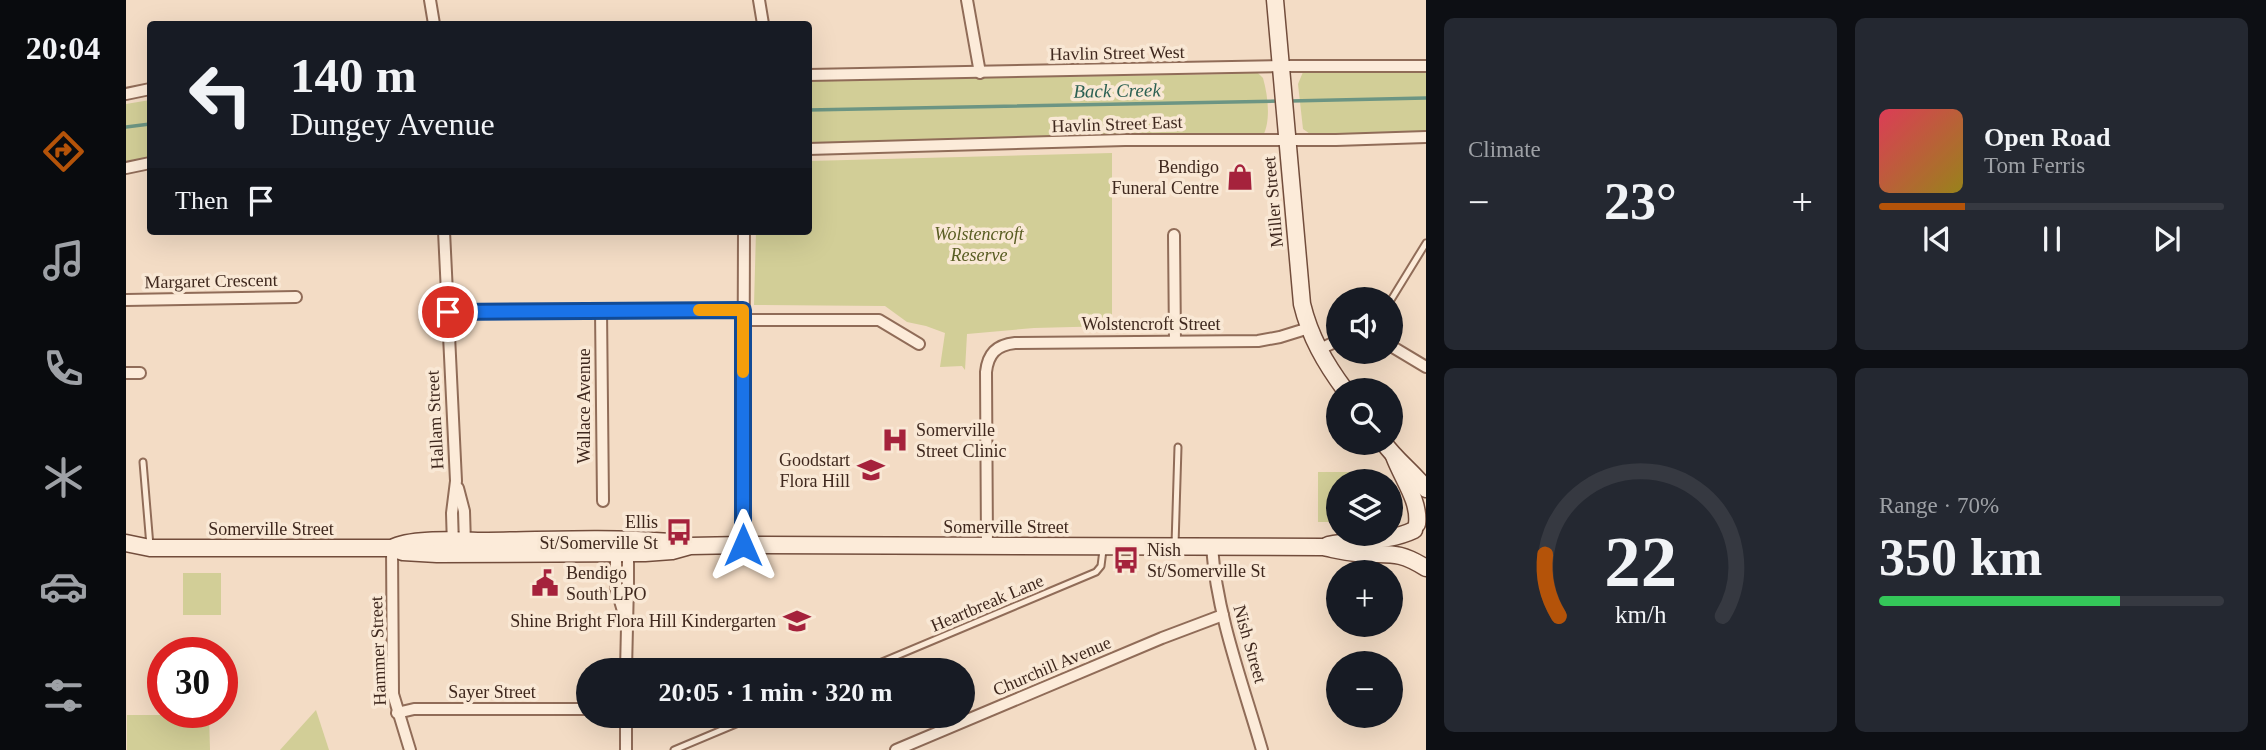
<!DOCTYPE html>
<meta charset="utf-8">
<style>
:root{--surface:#171b24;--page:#242831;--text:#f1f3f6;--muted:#9ea1a6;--line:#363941;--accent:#b45309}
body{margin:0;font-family:Georgia,serif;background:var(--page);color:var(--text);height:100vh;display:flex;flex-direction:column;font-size:26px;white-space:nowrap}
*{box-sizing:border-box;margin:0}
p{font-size:23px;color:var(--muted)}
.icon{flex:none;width:38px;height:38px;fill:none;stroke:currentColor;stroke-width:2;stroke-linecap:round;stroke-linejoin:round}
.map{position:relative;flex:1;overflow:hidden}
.details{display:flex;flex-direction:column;gap:18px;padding:18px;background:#0d0f14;width:840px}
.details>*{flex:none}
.top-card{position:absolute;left:21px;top:21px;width:665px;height:214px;border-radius:7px;box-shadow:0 7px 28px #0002;background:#171b24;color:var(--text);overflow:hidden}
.tools{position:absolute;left:1200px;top:287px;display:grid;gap:14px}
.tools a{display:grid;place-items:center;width:77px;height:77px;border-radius:50%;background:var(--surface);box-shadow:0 7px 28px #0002;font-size:35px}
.speed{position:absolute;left:21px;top:637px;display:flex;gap:14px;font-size:35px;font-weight:700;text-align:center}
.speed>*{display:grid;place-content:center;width:91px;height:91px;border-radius:50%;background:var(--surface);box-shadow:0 7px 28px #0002;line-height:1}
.speed .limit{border:10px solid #d22;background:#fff;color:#111}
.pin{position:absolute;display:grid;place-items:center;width:60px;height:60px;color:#fff;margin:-30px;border:4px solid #fff;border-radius:50%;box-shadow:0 2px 7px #0007}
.me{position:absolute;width:77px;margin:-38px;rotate:0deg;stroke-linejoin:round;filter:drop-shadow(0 0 5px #0008)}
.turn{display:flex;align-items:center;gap:24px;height:147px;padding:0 28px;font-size:32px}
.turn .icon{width:91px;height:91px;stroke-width:2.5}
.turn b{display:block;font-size:49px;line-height:60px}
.then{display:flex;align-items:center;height:66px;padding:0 28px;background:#0003;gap:14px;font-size:26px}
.big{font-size:52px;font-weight:600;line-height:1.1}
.details .widget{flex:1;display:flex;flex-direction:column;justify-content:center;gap:10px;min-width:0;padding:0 24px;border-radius:10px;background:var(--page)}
.details .dial{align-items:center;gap:0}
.dial svg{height:182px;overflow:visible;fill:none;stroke:var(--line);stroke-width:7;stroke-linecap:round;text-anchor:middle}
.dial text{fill:var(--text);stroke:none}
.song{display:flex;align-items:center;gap:21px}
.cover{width:84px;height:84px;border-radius:10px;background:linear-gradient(135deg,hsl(350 70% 55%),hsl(50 70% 35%))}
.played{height:7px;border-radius:4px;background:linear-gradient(90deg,var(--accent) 25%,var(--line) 25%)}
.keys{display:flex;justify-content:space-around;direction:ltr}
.heat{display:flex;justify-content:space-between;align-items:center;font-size:38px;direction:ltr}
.charge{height:10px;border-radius:5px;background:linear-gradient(90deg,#34c759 70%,var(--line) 0)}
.details .tiles{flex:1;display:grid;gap:18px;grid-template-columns:repeat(2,1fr)}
.trip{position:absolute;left:450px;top:658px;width:399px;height:70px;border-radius:35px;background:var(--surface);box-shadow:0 7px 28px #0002;font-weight:600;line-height:70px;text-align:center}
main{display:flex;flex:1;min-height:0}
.menu{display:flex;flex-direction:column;width:126px;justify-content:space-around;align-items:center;background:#090b0e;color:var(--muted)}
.menu .icon{width:49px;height:49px}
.menu .selected{color:var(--accent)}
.menu b{font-size:32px;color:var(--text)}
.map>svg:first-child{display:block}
.green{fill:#d2ce97}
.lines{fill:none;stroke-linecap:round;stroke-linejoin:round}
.stream{stroke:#6c9583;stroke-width:3.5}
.lane-casing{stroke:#906c58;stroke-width:9}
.street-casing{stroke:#906c58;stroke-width:14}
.secondary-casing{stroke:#724d3c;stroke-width:19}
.lane{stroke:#fcebd9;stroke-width:5}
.street{stroke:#fcebd9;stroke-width:10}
.secondary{stroke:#fcebd9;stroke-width:16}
.route-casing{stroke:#114b97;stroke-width:18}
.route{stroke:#1a73e8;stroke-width:12}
.slow{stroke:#f59e0b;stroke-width:12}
.labels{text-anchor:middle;stroke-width:7;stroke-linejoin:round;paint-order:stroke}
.street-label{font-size:18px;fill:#3f281e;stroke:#f9e8d5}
.poi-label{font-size:18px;fill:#3f281e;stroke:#f9e8d5;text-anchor:end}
.park-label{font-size:18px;font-style:italic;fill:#595d22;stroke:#f9e8d5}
.water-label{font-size:19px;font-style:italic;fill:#2c6053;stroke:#f9e8d5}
</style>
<main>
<nav class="menu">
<b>20:04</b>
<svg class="icon selected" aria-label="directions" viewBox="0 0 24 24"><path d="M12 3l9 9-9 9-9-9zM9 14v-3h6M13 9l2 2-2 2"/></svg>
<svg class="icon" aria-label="music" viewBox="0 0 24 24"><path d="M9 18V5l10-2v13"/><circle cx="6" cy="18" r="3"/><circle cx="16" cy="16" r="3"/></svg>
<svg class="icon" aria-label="phone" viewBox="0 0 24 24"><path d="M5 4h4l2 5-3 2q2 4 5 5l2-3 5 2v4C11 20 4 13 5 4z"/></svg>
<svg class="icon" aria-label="climate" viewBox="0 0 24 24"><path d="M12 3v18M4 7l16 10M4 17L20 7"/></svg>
<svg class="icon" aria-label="car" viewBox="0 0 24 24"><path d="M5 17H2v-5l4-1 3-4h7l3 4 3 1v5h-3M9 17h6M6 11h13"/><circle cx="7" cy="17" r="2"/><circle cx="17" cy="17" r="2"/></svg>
<svg class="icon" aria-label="filters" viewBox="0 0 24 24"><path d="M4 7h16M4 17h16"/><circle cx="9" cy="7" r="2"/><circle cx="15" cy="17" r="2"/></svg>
</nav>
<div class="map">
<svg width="1300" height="750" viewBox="0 0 1300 750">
<rect width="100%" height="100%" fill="#f3dcc5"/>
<g class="green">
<path d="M1185,70H1300V132L1187,136L1177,129L1172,84L1177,72Z"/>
<path d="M1111,72H1131L1137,78C1142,96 1145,120 1137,136L1123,137L1093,133L683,144L682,81L1107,74Z"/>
<path d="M24,100V157L0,161V104Z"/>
<path d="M986,153V326L908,328L841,334L839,370L836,366L814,367L819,333L800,326L781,322L759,306L628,305L630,231H682L683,161Z"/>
<path d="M1192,472H1224V481H1213V522H1192Z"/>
<rect x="57" y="573" width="38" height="42"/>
<path d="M190,710L203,750H154Z"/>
<path d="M1,715H83L84,750H1Z"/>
</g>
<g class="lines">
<g class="stream">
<path d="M1164,101L1300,98"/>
<path d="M682,110L1153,101"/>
<path d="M0,127L24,124"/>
</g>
<defs>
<g id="lane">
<path d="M1265,300L1300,243"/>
<path d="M17,462L24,546"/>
<path d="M1049,545L1052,447"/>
<path d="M737,670L970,572L975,566L977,550"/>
<path d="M548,750L629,716"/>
</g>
<g id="street">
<path d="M304,0L308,24"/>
<path d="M633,0L637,24"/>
<path d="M841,0L854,73"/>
<path d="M682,75L1155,66H1300"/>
<path d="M0,94L24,89"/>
<path d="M682,149L999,140H1210L1300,137"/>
<path d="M0,168L24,163"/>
<path d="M318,231L330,481L326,513L327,546"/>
<path d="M1048,235L1049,341"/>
<path d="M0,300L170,297"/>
<path d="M475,310L477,501"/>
<path d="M322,312L617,310"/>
<path d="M617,320H753L793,344"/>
<path d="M1265,346L1300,367"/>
<path d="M1192,350L1213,340"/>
<path d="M0,373H14"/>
<path d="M332,488L338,511L339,544"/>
<path d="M617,545L618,231"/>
<path d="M861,547L860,372C862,354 870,345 889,343L1132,341L1154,337L1183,328"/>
<path d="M1086,547C1091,616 1117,684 1136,750"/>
<path d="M266,548L267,694L284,750"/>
<path d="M492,548L490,553V587L497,611"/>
<path d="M499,548L502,553V583L500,670"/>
<path d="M271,713L288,709H462"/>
<path d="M500,716V750"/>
<path d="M770,750L1036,638L1097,615"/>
</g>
<g id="secondary">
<path d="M1149,0L1176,304C1184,337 1199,363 1219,390"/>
<path d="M1258,443C1270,460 1287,472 1300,489"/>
<path d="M1268,456C1276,478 1294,501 1291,524"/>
<path d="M0,543L24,548H266C286,537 339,541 362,541C423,540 484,537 545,542"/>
<path d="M1202,545C1231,539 1261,543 1288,530"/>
<path d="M266,548L277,552L311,554L519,553L546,551L564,546L617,545L1196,547C1207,549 1219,552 1230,553C1263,556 1270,549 1300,568"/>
</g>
</defs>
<use href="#lane" class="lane-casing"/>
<use href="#street" class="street-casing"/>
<use href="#secondary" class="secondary-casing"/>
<use href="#lane" class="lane"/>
<use href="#street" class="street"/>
<use href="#secondary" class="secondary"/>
</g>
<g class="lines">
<defs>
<path id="route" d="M322,312L617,310V545"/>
</defs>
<use href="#route" class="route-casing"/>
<use href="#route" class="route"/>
<path class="slow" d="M573,310H617V372"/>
</g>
<defs>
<symbol id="shop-bare" viewBox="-9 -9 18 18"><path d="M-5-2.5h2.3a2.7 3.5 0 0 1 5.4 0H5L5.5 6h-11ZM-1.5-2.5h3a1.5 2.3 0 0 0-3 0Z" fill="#a5223c" stroke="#f9e8d5" stroke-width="2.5" paint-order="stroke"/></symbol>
<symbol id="hospital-bare" viewBox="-9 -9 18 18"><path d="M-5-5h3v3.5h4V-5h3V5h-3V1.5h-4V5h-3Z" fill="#a5223c" stroke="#f9e8d5" stroke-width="2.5" paint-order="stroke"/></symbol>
<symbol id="school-bare" viewBox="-9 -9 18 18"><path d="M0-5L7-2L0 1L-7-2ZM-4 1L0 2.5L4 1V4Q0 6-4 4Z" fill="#a5223c" stroke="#f9e8d5" stroke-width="2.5" paint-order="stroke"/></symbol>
<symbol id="bus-bare" viewBox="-9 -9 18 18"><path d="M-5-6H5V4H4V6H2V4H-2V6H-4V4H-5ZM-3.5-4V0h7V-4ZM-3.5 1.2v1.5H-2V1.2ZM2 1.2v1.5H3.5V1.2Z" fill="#a5223c" stroke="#f9e8d5" stroke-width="2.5" paint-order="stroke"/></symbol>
<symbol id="civic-bare" viewBox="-9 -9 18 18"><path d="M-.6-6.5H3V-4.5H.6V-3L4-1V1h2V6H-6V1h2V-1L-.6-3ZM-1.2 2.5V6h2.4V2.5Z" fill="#a5223c" stroke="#f9e8d5" stroke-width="2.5" paint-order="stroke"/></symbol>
</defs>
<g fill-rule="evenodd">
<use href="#shop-bare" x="1095" y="158" width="38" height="38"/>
<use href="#hospital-bare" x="750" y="421" width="38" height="38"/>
<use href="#school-bare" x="726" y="451" width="38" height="38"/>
<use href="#bus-bare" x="534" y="513" width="38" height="38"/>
<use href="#bus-bare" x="981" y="541" width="38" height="38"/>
<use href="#civic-bare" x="400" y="564" width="38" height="38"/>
<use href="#school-bare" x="652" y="602" width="38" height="38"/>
</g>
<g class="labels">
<g class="street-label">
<text transform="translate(991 53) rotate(-1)" y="6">Havlin Street West</text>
<text transform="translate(991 124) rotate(-2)" y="6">Havlin Street East</text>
<text transform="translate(1147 202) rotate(-95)" y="6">Miller Street</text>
<text transform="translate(85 281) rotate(-1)" y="6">Margaret Crescent</text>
<text x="1025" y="330">Wolstencroft Street</text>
<text transform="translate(458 406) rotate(-90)" y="6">Wallace Avenue</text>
<text transform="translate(309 420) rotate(-93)" y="6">Hallam Street</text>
<text x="880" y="533">Somerville Street</text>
<text x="145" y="535">Somerville Street</text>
<text transform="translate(861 603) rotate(-23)" y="6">Heartbreak Lane</text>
<text transform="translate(1124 644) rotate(74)" y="6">Nish Street</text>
<text transform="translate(252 651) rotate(-92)" y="6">Hammer Street</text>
<text transform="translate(926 666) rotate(-23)" y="6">Churchill Avenue</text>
<text x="366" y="698">Sayer Street</text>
</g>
<g class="poi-label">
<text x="1093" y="173">Bendigo<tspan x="1093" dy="21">Funeral Centre</tspan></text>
<text x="790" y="436" text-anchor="start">Somerville<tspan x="790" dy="21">Street Clinic</tspan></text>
<text x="724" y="466">Goodstart<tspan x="724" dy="21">Flora Hill</tspan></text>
<text x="532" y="528">Ellis<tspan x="532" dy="21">St/Somerville St</tspan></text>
<text x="1021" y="556" text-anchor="start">Nish<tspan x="1021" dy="21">St/Somerville St</tspan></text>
<text x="440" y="579" text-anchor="start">Bendigo<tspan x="440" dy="21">South LPO</tspan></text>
<text x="650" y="627">Shine Bright Flora Hill Kindergarten</text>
</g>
<g class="park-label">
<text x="853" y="240">Wolstencroft<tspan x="853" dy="21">Reserve</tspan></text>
</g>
<g class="water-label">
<text transform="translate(991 90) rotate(-1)" y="7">Back Creek</text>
</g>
</g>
</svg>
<div class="tools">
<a><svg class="icon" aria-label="sound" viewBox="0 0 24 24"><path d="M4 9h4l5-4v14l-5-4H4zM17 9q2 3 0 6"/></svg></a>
<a><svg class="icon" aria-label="search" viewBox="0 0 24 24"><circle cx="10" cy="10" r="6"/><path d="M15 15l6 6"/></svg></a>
<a><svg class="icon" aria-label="layers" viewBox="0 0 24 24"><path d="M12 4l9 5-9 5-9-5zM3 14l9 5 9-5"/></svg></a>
<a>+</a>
<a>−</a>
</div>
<div class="speed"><div class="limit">30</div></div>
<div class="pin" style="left:322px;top:312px;background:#d93025"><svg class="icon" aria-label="arrive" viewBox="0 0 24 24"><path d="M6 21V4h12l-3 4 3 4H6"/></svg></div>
<svg class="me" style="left:617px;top:545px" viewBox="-20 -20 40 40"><path d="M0-17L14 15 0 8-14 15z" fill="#1a73e8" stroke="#fff" stroke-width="4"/></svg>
<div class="trip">20:05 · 1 min · 320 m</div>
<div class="top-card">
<div class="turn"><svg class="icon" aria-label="left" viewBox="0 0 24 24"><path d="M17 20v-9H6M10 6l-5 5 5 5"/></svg><div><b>140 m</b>Dungey Avenue</div></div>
<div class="then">Then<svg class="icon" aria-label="arrive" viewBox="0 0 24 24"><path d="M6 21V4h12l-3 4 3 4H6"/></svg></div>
</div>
</div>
<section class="details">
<div class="tiles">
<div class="widget"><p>Climate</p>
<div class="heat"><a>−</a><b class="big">23°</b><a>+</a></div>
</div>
<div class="widget">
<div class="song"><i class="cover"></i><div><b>Open Road</b><p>Tom Ferris</p></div></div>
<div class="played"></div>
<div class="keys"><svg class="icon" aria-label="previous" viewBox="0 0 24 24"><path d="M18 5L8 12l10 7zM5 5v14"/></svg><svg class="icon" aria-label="pause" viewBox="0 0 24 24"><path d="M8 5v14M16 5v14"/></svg><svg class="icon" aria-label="next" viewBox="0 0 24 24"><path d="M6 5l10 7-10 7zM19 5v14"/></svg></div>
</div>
<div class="widget dial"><svg viewBox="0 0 100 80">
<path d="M14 69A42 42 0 1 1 86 69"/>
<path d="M14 69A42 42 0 0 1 8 42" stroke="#b45309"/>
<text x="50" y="56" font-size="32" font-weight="700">22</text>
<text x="50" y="72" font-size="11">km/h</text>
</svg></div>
<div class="widget"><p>Range · 70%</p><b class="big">350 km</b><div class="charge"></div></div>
</div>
</section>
</main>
